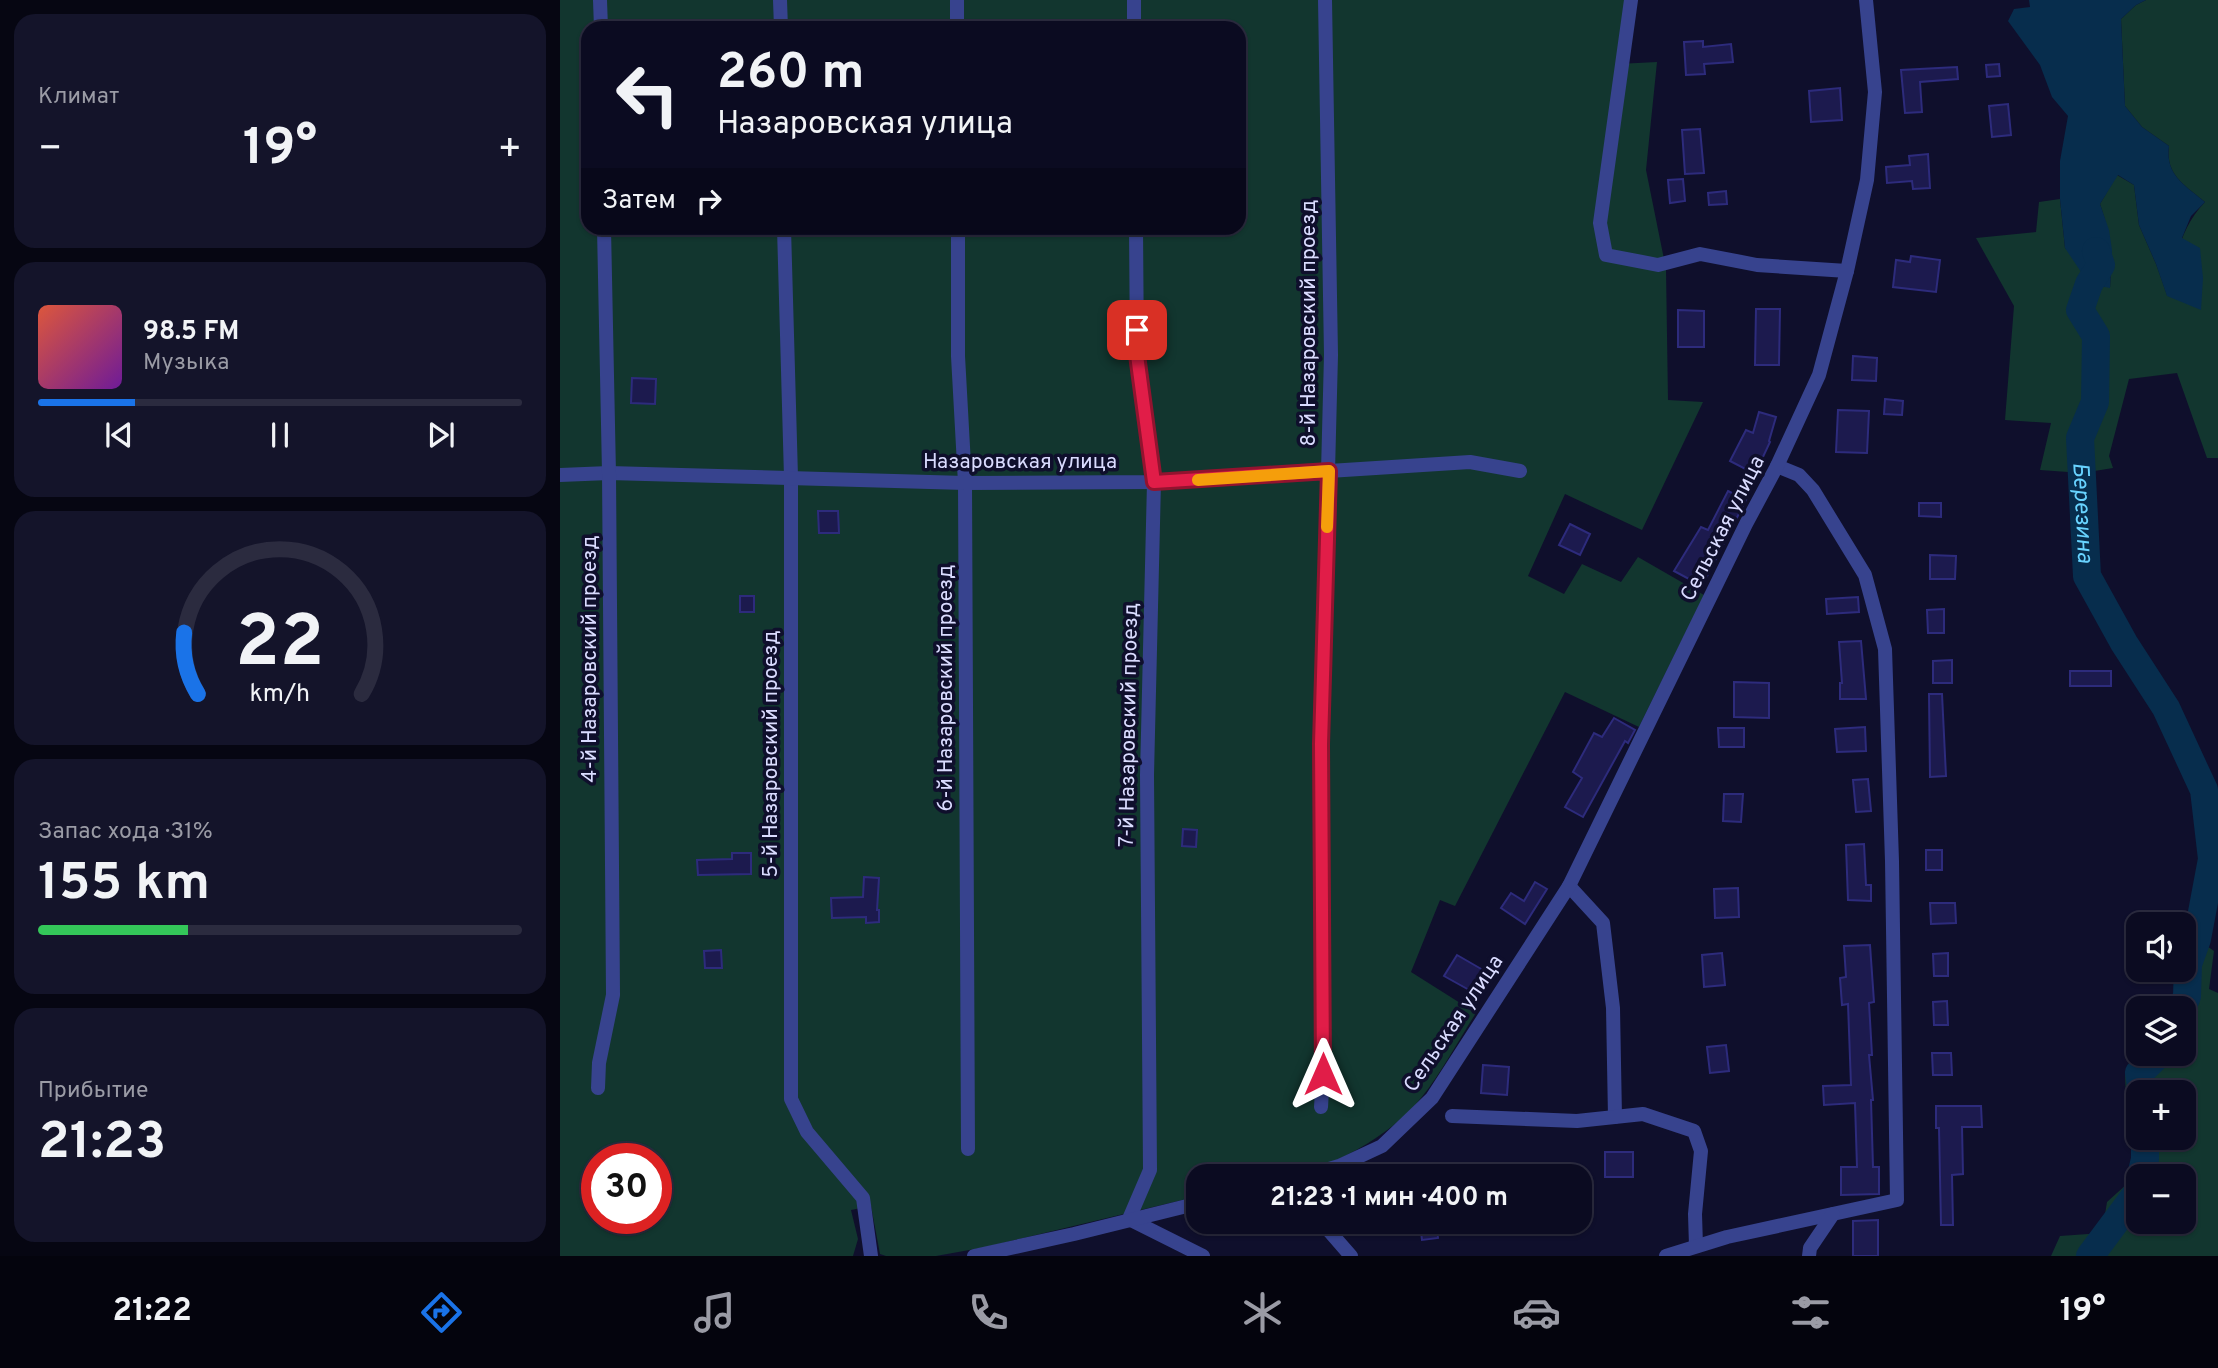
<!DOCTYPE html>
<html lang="ru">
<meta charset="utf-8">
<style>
:root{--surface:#0b0b21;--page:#14142a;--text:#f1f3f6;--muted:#9a9ba5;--line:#2b2b3f;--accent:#1a73e8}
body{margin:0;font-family:Overpass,sans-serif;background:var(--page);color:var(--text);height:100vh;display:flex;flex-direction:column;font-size:26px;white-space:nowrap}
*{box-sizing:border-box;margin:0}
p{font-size:23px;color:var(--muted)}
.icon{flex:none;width:38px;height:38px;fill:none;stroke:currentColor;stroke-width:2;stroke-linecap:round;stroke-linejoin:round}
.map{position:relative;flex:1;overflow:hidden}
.side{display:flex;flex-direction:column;gap:14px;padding:14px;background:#060612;width:560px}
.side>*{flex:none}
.guide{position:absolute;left:21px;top:21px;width:665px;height:214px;border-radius:21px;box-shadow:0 2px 5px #0004,0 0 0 2px var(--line);background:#0b0b21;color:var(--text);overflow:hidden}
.fabs{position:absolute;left:1566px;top:912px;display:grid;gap:14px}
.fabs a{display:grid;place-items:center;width:70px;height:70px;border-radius:14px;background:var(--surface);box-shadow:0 2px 5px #0004,0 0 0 2px var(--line);font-size:35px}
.speed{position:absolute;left:21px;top:1143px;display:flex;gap:14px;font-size:35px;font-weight:700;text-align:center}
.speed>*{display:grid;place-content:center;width:91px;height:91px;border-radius:50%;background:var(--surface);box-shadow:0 2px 5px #0004,0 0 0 2px var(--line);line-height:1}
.speed .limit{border:10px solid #d22;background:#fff;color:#111}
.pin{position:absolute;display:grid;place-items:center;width:60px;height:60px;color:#fff;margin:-30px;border-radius:14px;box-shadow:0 4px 10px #0006}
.me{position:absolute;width:77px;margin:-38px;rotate:0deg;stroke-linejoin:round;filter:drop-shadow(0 0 5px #0008)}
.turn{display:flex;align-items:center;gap:24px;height:147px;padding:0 21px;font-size:32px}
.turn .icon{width:91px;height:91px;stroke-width:2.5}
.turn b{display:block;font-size:49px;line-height:60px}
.then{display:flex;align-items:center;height:66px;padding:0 21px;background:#0003;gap:14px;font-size:26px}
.big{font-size:52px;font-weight:700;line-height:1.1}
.side .card{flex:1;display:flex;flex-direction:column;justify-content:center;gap:10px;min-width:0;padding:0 24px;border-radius:21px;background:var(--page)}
.side .dial{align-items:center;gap:0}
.dial svg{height:182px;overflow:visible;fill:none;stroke:var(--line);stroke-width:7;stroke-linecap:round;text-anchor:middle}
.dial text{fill:var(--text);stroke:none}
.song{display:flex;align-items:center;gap:21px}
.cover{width:84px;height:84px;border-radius:10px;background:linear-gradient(135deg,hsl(10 70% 55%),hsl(280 70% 35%))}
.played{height:7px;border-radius:4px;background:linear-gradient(90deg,var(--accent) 20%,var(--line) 20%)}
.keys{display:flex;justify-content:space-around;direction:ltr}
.heat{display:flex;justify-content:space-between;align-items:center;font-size:38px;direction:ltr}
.charge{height:10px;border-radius:5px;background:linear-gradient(90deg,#34c759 31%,var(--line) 0)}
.trip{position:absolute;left:626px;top:1164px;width:406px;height:70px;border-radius:21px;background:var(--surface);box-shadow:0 2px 5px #0004,0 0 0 2px var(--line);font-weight:700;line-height:70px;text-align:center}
.tab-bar{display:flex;height:112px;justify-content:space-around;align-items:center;background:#04040d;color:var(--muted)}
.tab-bar .icon{width:49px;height:49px}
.tab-bar .current{color:var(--accent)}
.tab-bar b{font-size:32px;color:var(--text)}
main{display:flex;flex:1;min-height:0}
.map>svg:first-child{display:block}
.green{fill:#12362f;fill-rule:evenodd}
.water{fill:#072d4d}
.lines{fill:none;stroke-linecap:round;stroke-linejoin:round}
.river{stroke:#072d4d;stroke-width:28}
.building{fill:#1c1a4e;stroke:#2d2b7c;stroke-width:2}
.minor{stroke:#37438e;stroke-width:14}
.tertiary{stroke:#37438e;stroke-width:14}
.route-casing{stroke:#92132f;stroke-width:18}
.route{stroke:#e11d48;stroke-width:12}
.slow{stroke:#f59e0b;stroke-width:12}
.labels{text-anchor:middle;stroke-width:7;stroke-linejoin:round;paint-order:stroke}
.street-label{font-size:21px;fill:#dadcff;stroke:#0f0f2c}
.water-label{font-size:23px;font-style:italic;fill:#68d3ff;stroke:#0f0f2c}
</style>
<main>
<section class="side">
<div class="card"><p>Климат</p>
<div class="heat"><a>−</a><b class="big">19°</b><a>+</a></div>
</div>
<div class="card">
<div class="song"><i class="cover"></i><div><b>98.5 FM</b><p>Музыка</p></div></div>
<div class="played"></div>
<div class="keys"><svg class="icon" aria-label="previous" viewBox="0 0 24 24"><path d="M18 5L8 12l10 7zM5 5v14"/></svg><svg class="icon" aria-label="pause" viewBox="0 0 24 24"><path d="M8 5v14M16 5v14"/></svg><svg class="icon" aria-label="next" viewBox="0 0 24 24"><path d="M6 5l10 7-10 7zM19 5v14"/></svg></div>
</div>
<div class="card dial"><svg viewBox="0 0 100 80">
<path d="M14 69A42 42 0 1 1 86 69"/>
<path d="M14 69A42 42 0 0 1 8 42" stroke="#1a73e8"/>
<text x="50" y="56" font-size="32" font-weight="700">22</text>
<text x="50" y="72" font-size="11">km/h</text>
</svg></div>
<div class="card"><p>Запас хода · 31%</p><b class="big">155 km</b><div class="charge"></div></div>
<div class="card"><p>Прибытие</p><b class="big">21:23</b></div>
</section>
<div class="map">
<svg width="1658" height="1256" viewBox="0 0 1658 1256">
<rect width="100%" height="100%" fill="#0f0f2c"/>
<g class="green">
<path d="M0,0H1065L1058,64L1097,62L1086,170L1106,269L1108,400L1143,402L1082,530L1005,494L968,576L1004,594L1022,564L1061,582L1078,557L1144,595L1079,727L1005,692L895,906L880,900L851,972L916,1013C898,1041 882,1072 861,1098C831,1136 767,1172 719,1176C693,1178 665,1176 639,1176V1196L426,1247L376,1256H326L320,1254L311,1206L291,1210L298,1239L293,1256H0ZM28,28H679V228H28ZM37,1158H96V1218H37Z"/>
<path d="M1586,0H1658V458H1647L1617,373L1569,379L1549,456L1553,468L1522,473L1480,470L1491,423L1445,420L1454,306L1416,238L1476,232L1479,202L1500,199L1505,248L1550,288C1552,252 1552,239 1540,204L1557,175L1574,185L1579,225L1596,264L1607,295C1616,260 1619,229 1645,202C1625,185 1605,175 1609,146L1582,127L1565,106L1561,19L1576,5Z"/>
<path d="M1637,939L1654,951L1649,989L1658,993V1256H1491L1500,1236L1542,1233L1547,1202L1578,1174L1566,1101L1565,1074L1578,1049V1054H1624V1008H1616L1618,1000L1616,970H1624V947ZM1624,1092V1138H1578V1092ZM1624,1176V1222H1578V1176Z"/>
</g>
<path class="water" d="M1469,0H1586L1576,5L1561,19L1565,106L1582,127L1609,146C1605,175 1625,185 1645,202L1631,216L1622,238L1640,248L1643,278L1641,310L1607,296L1596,264L1579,225L1574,185L1558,175L1540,204L1549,230L1552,250L1550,288L1529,284L1505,248L1500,199V161L1508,116L1492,97L1480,65L1448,21L1454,9L1470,7Z"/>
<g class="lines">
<g class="river">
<path id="s1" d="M1536,251L1541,265L1529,284L1520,310L1536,336L1535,402L1520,438L1527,576L1564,643L1606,708L1644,790L1652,859L1637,939L1628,964L1627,996L1622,1008"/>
<path d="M1582,1092L1579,1073L1599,1054"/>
<path d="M1581,1176L1585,1159V1138"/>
<path d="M1530,1256L1577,1193L1578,1187"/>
</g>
</g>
<g class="building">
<path d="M1143,41V47L1171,44L1173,62L1144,64L1145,74L1126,75L1124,42Z"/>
<path d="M1439,64L1440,76L1427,77L1426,65Z"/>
<path d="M1397,67L1398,79L1360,82L1362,112L1345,113L1341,70Z"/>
<path d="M1280,88L1282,120L1251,122L1249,91Z"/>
<path d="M1448,104L1451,135L1432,137L1429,106Z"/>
<path d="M1140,129L1144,173L1125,174L1122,130Z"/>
<path d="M1368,154L1370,188L1353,189L1352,181L1327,183L1326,167L1350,165L1349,156Z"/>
<path d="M1123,179L1125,201L1110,203L1108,180Z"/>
<path d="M1166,191L1167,204L1149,205L1148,193Z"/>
<path d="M1351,256L1380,260L1376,292L1333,287L1336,260L1350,262Z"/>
<path d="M1196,309H1220L1219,365H1195Z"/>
<path d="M1118,310L1144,311V347H1118Z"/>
<path d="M1293,356L1317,358L1316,381L1292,380Z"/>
<path d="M72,378L96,379L95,404L71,403Z"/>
<path d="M1325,399L1343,401L1342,415L1324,414Z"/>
<path d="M1278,410L1309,411L1307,453L1276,452Z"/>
<path d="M1199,412L1216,417L1209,441L1210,442L1195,474L1170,461L1186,430L1193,433Z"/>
<path d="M1168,491L1186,500L1142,586L1114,571L1141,527L1148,530Z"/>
<path d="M1359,503H1381V517L1359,516Z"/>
<path d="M258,511H278L279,533H259Z"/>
<path d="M1010,524L1030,534L1020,555L999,545Z"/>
<path d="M1370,555L1396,556L1395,579H1370Z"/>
<rect x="180" y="596" width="14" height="16"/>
<path d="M1298,597L1299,612L1267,614L1266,599Z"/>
<path d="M1384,609V633H1368L1367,610Z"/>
<path d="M1301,641L1306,699H1280V683H1282L1279,642Z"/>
<path d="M1392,660V683H1373V661Z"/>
<rect x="1510" y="671" width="41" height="15"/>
<path d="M1174,682L1209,683V718L1174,717Z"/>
<path d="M1369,694H1382L1386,776L1370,777Z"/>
<path d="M1054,718L1075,730L1068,743L1065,741L1023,817L1005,807L1022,778L1013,772L1034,733L1042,737Z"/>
<path d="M1305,727L1306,751L1277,752L1275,729Z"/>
<path d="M1158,728H1184V747H1159Z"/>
<path d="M1308,779L1311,811L1296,812L1293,780Z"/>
<path d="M1164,794H1183L1181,822L1163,821Z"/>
<path d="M623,829L637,830L636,847L622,846Z"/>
<path d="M1304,844L1306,885H1311V901L1288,900L1286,845Z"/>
<rect x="1366" y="850" width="16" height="20"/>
<path d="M172,853H191V874L138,875L137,860L172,859Z"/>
<path d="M304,877L319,878L317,910H319V922L306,923V917L272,918L271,898L303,897Z"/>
<path d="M975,882L987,889L965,924L941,908L951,893L964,901Z"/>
<path d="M1178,888L1179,917L1155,918L1154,889Z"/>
<path d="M1370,903H1395L1396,923L1371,924Z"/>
<path d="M1310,945L1314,1002L1309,1003L1312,1055H1309L1313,1100H1311L1313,1167H1319V1194L1281,1195V1167H1297L1295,1103L1264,1105L1263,1086L1291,1085L1288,1004L1282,1005L1280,978L1286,977L1284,946Z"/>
<path d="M161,950L162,968H145L144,951Z"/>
<path d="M1162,953L1165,985L1144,987L1142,955Z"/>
<path d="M1388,953V976H1374L1373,954Z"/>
<path d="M897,955L923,970L911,991L884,976Z"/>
<path d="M1387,1001L1388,1025H1374L1373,1002Z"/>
<path d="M1166,1045L1169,1071L1150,1073L1147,1047Z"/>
<path d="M1372,1053H1391L1392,1075H1373Z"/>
<path d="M923,1065L949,1067L947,1095L921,1093Z"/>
<path d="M1376,1106H1421L1422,1127H1402L1403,1174L1392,1175L1393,1225H1381L1379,1128H1376Z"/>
<rect x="1045" y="1152" width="28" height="25"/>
<path d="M1318,1220V1256H1293V1221Z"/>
<path d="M876,1222L878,1238L862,1240L860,1224Z"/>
</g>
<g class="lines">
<g class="minor">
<path d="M40,0L41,28"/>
<path d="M220,0L221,28"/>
<path d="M397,0V28"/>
<path d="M574,0V28"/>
<path d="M1071,0L1040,223L1046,255L1098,265L1140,254L1197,265L1287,271"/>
<path d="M224,228L231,477V1099L247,1132L303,1198L311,1256"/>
<path d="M398,228V356L405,483L408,1149"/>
<path d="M576,228L577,355L594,482L587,775L590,1170L569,1219L643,1256"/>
<path d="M0,475L49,473L405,483L594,482L910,462L960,471"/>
<path d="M1009,886L1043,923L1053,1008L1055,1117"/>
<path d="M38,1088L39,1063L53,995L49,473L44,228"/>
<path d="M761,1107L763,1074L761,744L771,355L765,0"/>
<path d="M892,1116L1017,1121L1083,1114L1134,1131L1141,1151L1135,1214L1136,1246"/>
<path d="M765,1222L770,1232L791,1256"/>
<path d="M1106,1256L1167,1237L1337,1200L1332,861L1325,649L1305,575L1253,490L1239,475L1217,466"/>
<path d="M1249,1256L1250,1248L1273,1214"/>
</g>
<g class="tertiary">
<path d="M746,1176L779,1166L822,1146L872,1098L1009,886L1186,524L1217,466L1259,375L1287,271L1307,180L1315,92L1306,0"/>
<path d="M414,1256L514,1234L639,1203"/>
</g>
</g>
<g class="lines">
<defs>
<path id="route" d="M577,330V355L594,482L769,471L761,744L763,1074"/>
</defs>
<use href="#route" class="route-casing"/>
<use href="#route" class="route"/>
<path class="slow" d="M638,480L769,471L767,527"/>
</g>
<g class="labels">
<g class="street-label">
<text transform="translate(748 323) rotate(-90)" y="7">8-й Назаровский проезд</text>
<text x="460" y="468">Назаровская улица</text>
<text transform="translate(1162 528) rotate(-63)" y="7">Сельская улица</text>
<text transform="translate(29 659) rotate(-90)" y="7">4-й Назаровский проезд</text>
<text transform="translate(385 688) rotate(-90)" y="7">6-й Назаровский проезд</text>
<text transform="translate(568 725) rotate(-89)" y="7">7-й Назаровский проезд</text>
<text transform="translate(210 754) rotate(-90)" y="7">5-й Назаровский проезд</text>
<text transform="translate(893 1023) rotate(-56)" y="7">Сельская улица</text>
</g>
<g class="water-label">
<text dy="8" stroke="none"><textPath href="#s1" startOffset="275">Березина</textPath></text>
</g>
</g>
</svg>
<div class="fabs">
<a><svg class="icon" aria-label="sound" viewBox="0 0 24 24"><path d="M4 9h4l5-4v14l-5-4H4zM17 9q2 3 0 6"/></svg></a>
<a><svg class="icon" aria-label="layers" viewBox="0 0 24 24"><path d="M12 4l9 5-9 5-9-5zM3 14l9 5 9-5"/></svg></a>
<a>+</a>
<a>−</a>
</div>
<div class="speed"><div class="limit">30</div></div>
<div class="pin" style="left:577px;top:330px;background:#d93025"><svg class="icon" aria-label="arrive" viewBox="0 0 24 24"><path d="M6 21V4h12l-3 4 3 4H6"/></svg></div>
<svg class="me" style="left:763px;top:1074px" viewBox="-20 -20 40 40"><path d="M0-17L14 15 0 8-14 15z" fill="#e11d48" stroke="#fff" stroke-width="4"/></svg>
<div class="trip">21:23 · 1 мин · 400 m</div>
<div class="guide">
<div class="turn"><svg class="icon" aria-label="left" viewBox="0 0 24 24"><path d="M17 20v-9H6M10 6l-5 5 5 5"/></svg><div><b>260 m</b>Назаровская улица</div></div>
<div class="then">Затем<svg class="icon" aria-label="right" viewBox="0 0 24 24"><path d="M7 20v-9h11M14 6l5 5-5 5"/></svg></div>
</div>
</div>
</main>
<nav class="tab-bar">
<b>21:22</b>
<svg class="icon current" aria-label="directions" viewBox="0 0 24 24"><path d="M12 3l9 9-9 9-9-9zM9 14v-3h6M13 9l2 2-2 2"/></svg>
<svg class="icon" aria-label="music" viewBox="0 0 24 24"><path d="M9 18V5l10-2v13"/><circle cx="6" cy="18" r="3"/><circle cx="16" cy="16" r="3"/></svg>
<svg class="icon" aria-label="phone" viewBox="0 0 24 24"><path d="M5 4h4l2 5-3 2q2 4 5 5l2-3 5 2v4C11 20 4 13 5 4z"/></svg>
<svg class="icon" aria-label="climate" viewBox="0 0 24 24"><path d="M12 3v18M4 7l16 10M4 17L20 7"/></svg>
<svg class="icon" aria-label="car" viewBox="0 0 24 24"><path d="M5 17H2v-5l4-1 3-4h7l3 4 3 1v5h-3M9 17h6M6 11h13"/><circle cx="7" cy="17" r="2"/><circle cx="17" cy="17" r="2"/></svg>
<svg class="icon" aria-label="filters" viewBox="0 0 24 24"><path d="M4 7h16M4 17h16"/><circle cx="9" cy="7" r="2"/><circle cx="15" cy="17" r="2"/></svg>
<b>19°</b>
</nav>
